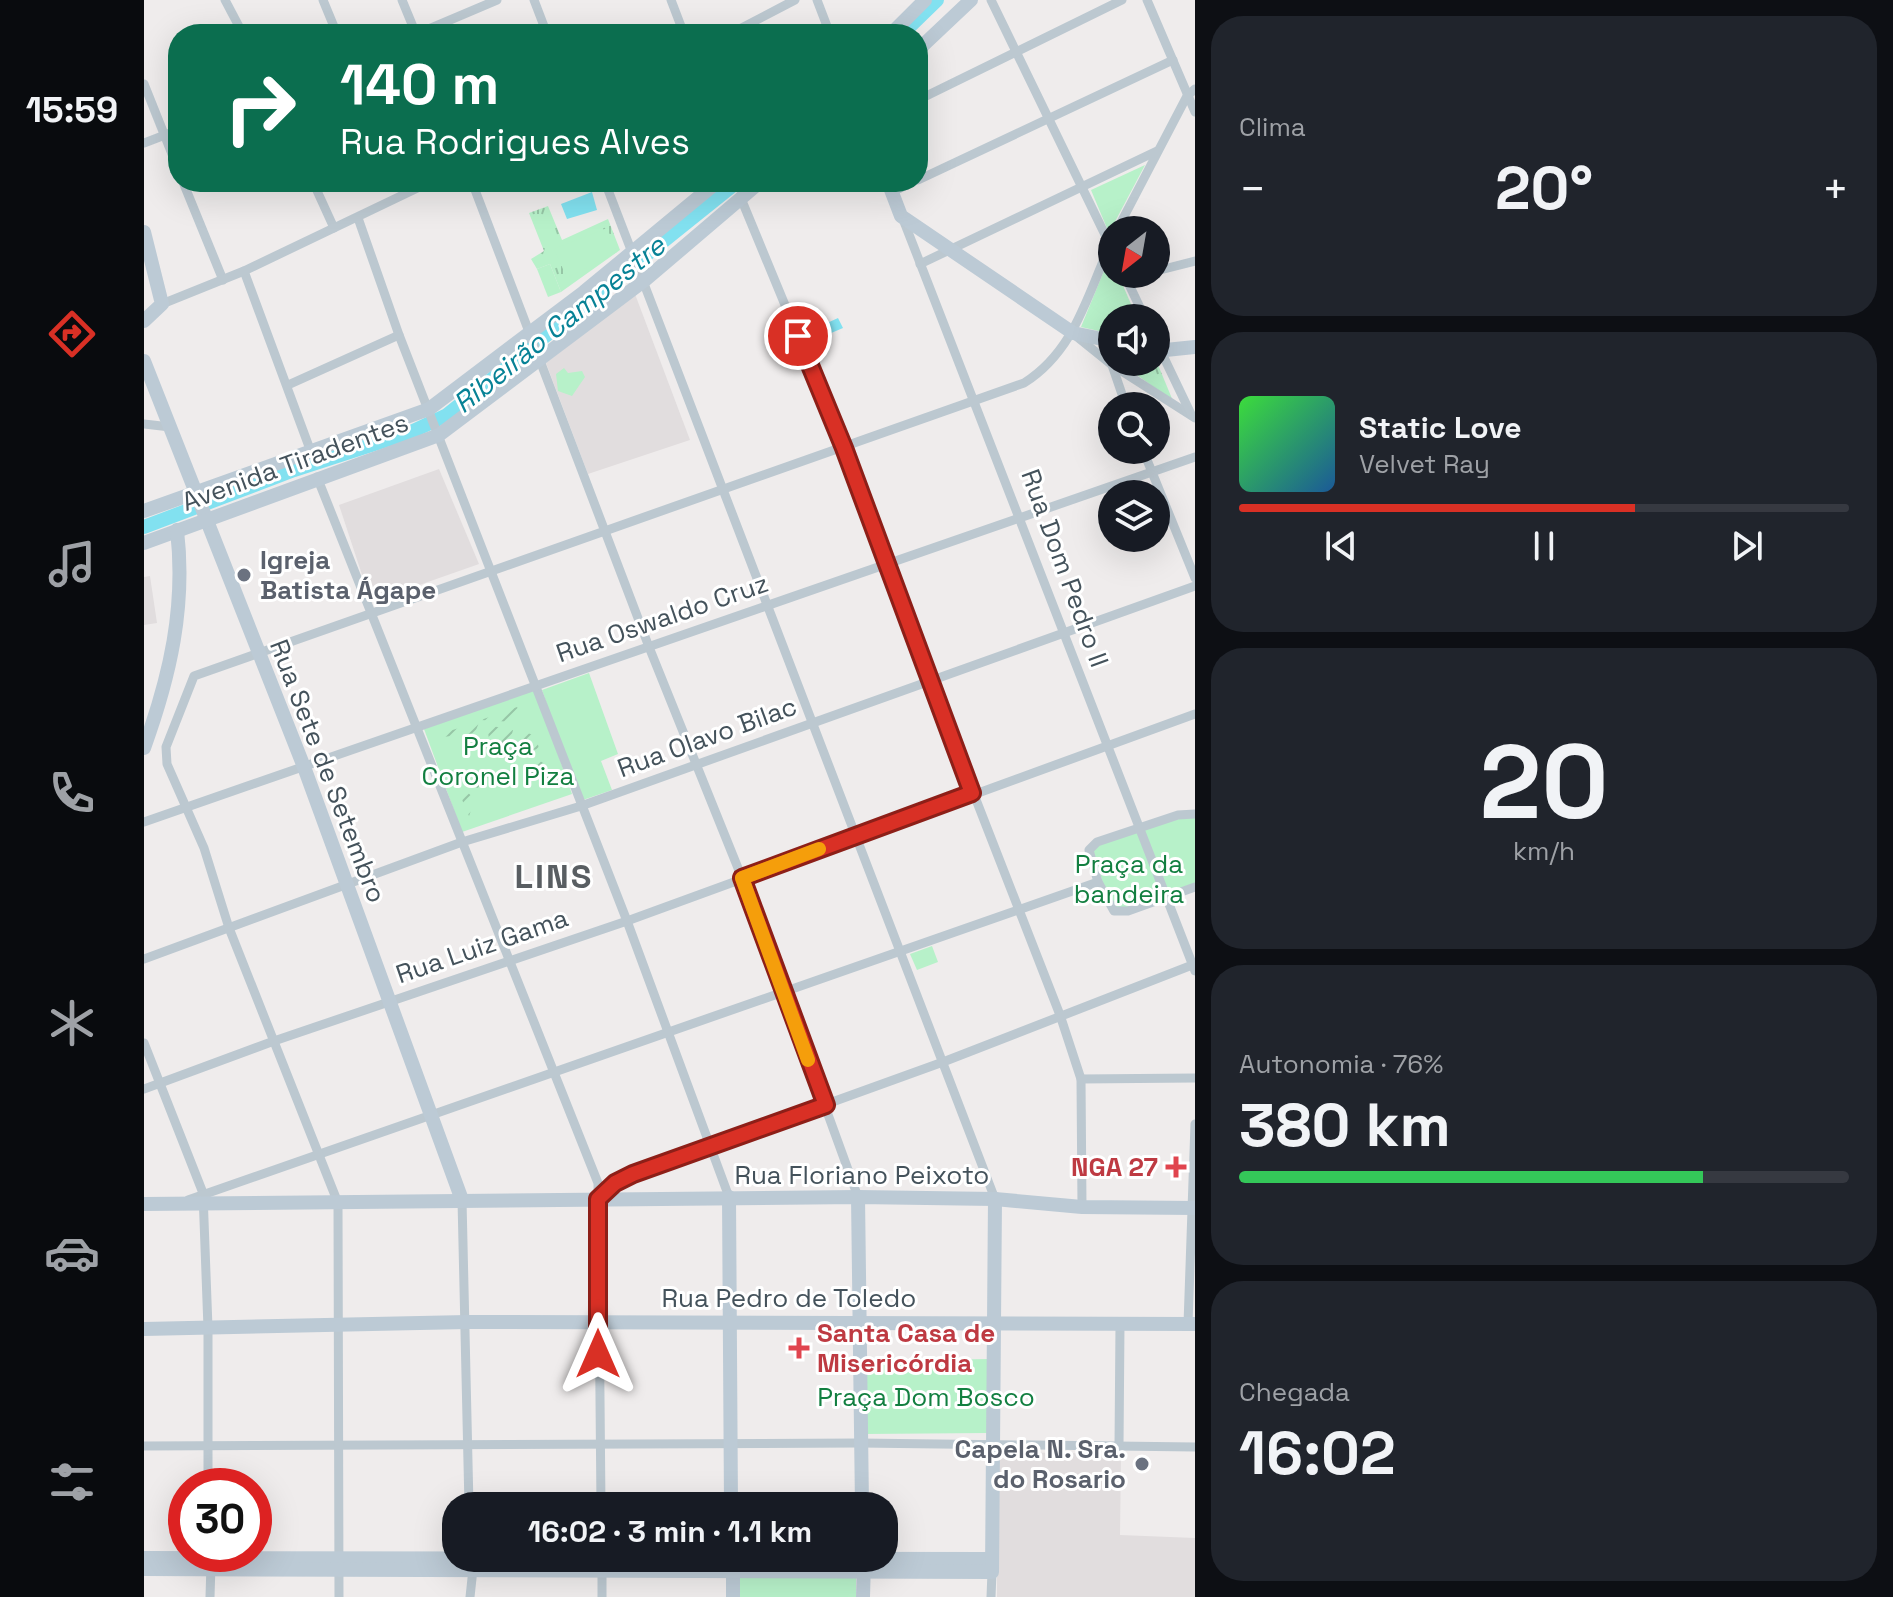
<!DOCTYPE html>
<html lang="pt">
<meta charset="utf-8">
<style>
:root{--surface:#171b24;--page:#20242c;--text:#f1f3f6;--muted:#9ea1a6;--line:#363941;--accent:#d93025}
body{margin:0;font-family:"Space Grotesk",sans-serif;background:var(--page);color:var(--text);height:100vh;display:flex;flex-direction:column;font-size:30px;white-space:nowrap}
*{box-sizing:border-box;margin:0}
p{font-size:26px;color:var(--muted)}
.icon{flex:none;width:44px;height:44px;fill:none;stroke:currentColor;stroke-width:2;stroke-linecap:round;stroke-linejoin:round}
.map{position:relative;flex:1;overflow:hidden}
.drawer{display:flex;flex-direction:column;gap:16px;padding:16px;background:#0d0f14;width:698px}
.drawer>*{flex:none}
.top-card{position:absolute;left:24px;top:24px;width:760px;height:168px;border-radius:32px;box-shadow:0 8px 32px #0002;background:#0b6e4f;color:#fff;overflow:hidden}
.needle{width:52px;rotate:211deg}
.fabs{position:absolute;left:954px;top:216px;display:grid;gap:16px}
.fabs a{display:grid;place-items:center;width:72px;height:72px;border-radius:50%;background:var(--surface);box-shadow:0 8px 32px #0002;font-size:40px}
.speed{position:absolute;left:24px;top:1468px;display:flex;gap:16px;font-size:40px;font-weight:700;text-align:center}
.speed>*{display:grid;place-content:center;width:104px;height:104px;border-radius:50%;background:var(--surface);box-shadow:0 8px 32px #0002;line-height:1}
.speed .limit{border:12px solid #d22;background:#fff;color:#111}
.pin{position:absolute;display:grid;place-items:center;width:68px;height:68px;color:#fff;margin:-34px;border:4px solid #fff;border-radius:50%;box-shadow:0 2px 8px #0007}
.me{position:absolute;width:88px;margin:-44px;rotate:0deg;stroke-linejoin:round;filter:drop-shadow(0 0 6px #0008)}
.turn{display:flex;align-items:center;gap:28px;height:168px;padding:0 40px;font-size:36px}
.turn .icon{width:104px;height:104px;stroke-width:2.5}
.turn b{display:block;font-size:56px;line-height:68px}
.big{font-size:60px;font-weight:800;line-height:1.1}
.drawer .widget{flex:1;display:flex;flex-direction:column;justify-content:center;gap:12px;min-width:0;padding:0 28px;border-radius:32px;background:var(--page)}
.drawer .dial{align-items:center;gap:0}
.dial b{font-size:104px;line-height:1}
.song{display:flex;align-items:center;gap:24px}
.cover{width:96px;height:96px;border-radius:12px;background:linear-gradient(135deg,hsl(120 70% 55%),hsl(210 70% 35%))}
.played{height:8px;border-radius:4px;background:linear-gradient(90deg,var(--accent) 65%,var(--line) 65%)}
.keys{display:flex;justify-content:space-around;direction:ltr}
.heat{display:flex;justify-content:space-between;align-items:center;font-size:44px;direction:ltr}
.charge{height:12px;border-radius:6px;background:linear-gradient(90deg,#34c759 76%,var(--line) 0)}
.trip{position:absolute;left:298px;top:1492px;width:456px;height:80px;border-radius:32px;background:var(--surface);box-shadow:0 8px 32px #0002;font-weight:800;line-height:80px;text-align:center}
main{display:flex;flex:1;min-height:0}
.dock{display:flex;flex-direction:column;width:144px;justify-content:space-around;align-items:center;background:#090b0e;color:var(--muted)}
.dock .icon{width:56px;height:56px}
.dock .active{color:var(--accent)}
.dock b{font-size:36px;color:var(--text)}
.map>svg:first-child{display:block}
.education{fill:#e1ddde}
.grass{fill:url(#grass-tufts)}
.park{fill:#b7f1c9}
.garden{fill:url(#garden-furrows)}
.water{fill:#82e1f0}
.lines{fill:none;stroke-linecap:round;stroke-linejoin:round}
.river{stroke:#82e1f0;stroke-width:14}
.street{stroke:#bcc8d0;stroke-width:9}
.secondary{stroke:#bccad5;stroke-width:14}
.route-casing{stroke:#8d1f18;stroke-width:20}
.route{stroke:#d93025;stroke-width:14}
.slow{stroke:#f59e0b;stroke-width:14}
.worship-dot{fill:#6b7280;stroke:#fff;stroke-width:3}
.health-dot{fill:#e0444e;stroke:#fff;stroke-width:3}
.labels{text-anchor:middle;stroke-width:6;stroke-linejoin:round;paint-order:stroke}
.street-label{font-size:26px;fill:#44525b;stroke:#fff}
.worship-label{font-size:26px;font-weight:bold;fill:#5b616d;stroke:#fff;text-anchor:start}
.park-label{font-size:26px;fill:#127f40;stroke:#fff}
.health-label{font-size:26px;font-weight:bold;fill:#be3a42;stroke:#fff;text-anchor:end}
.water-label{font-size:28px;font-style:italic;fill:#078296;stroke:#fff}
.district-label{font-size:34px;font-weight:bold;letter-spacing:2px;fill:#595e62;stroke:#fff}
</style>
<main>
<nav class="dock">
<b>15:59</b>
<svg class="icon active" aria-label="directions" viewBox="0 0 24 24"><path d="M12 3l9 9-9 9-9-9zM9 14v-3h6M13 9l2 2-2 2"/></svg>
<svg class="icon" aria-label="music" viewBox="0 0 24 24"><path d="M9 18V5l10-2v13"/><circle cx="6" cy="18" r="3"/><circle cx="16" cy="16" r="3"/></svg>
<svg class="icon" aria-label="phone" viewBox="0 0 24 24"><path d="M5 4h4l2 5-3 2q2 4 5 5l2-3 5 2v4C11 20 4 13 5 4z"/></svg>
<svg class="icon" aria-label="climate" viewBox="0 0 24 24"><path d="M12 3v18M4 7l16 10M4 17L20 7"/></svg>
<svg class="icon" aria-label="car" viewBox="0 0 24 24"><path d="M5 17H2v-5l4-1 3-4h7l3 4 3 1v5h-3M9 17h6M6 11h13"/><circle cx="7" cy="17" r="2"/><circle cx="17" cy="17" r="2"/></svg>
<svg class="icon" aria-label="filters" viewBox="0 0 24 24"><path d="M4 7h16M4 17h16"/><circle cx="9" cy="7" r="2"/><circle cx="15" cy="17" r="2"/></svg>
</nav>
<div class="map">
<svg width="1051" height="1597" viewBox="0 0 1051 1597">
<defs>
<pattern id="grass-tufts" width="24" height="20" patternUnits="userSpaceOnUse" patternTransform="scale(2)"><rect width="24" height="20" fill="#b7f1c9"/><path d="M3 7l-1-3M5 7V3M7 7l1-3M15 17l-1-3M17 17v-4M19 17l1-3" fill="none" stroke="#96c6a6"/></pattern>
<pattern id="garden-furrows" width="10" height="10" patternUnits="userSpaceOnUse" patternTransform="scale(2)"><rect width="10" height="10" fill="#b7f1c9"/><path d="M-1 1l2-2M0 10L10 0M9 11l2-2" fill="none" stroke="#96c6a6"/></pattern>
</defs>
<rect width="100%" height="100%" fill="#efecec"/>
<g class="education">
<path d="M491,294L546,440L444,474L402,363Z"/>
<path d="M295,469L335,564L227,602L195,505Z"/>
<path d="M6,576L13,623L0,625V577Z"/>
<path d="M853,1452L977,1454L976,1535L1051,1538V1597H853Z"/>
</g>
<g class="grass">
<path d="M404,206L418,240L464,219L476,250L417,292L406,264L393,269L387,259L400,251L385,213Z"/>
<path d="M1012,360L1029,401L975,362Z"/>
</g>
<g class="park">
<path d="M1001,165L965,233L947,190Z"/>
<path d="M463,228L473,252L423,278L410,249Z"/>
<path d="M966,256L968,274H974L993,318H968V334L937,327Z"/>
<path d="M406,264L417,292L404,297L393,269Z"/>
<path d="M420,368L424,373L438,371L441,377L428,396L414,391L412,374Z"/>
<path d="M445,673L474,754L457,761L468,790L436,801L398,690Z"/>
<path d="M391,689L428,794L318,832L280,729Z"/>
<path d="M1051,815V886L1025,895L999,828Z"/>
<path d="M997,828L1022,896L980,911L966,907L948,846Z"/>
<path d="M788,946L794,962L773,970L766,954Z"/>
<path d="M845,1359L844,1433L720,1434V1361Z"/>
<path d="M592,1571L712,1572V1597H591Z"/>
</g>
<g class="garden">
<path d="M373,707L376,712L371,722L337,720Z"/>
<path d="M335,722L331,733L291,738L292,735Z"/>
<path d="M343,725L369,730L362,757L355,759L347,753Z"/>
<path d="M375,730L392,736L395,749L369,753Z"/>
<path d="M394,760L403,765L409,785L392,776L380,782L378,766Z"/>
<path d="M328,769L344,775L340,792L317,778Z"/>
<path d="M316,786L331,799L325,816L314,790Z"/>
</g>
<g class="water">
<path d="M448,192L453,210L423,219L417,204Z"/>
<path d="M694,318L699,328L673,339L668,330Z"/>
</g>
<g class="lines">
<g class="river">
<path d="M758,34L793,0"/>
<path d="M0,527L150,470L267,432L303,415L593,182"/>
</g>
<g class="street">
<path d="M81,0L99,34"/>
<path d="M179,0L193,34"/>
<path d="M258,0L272,34"/>
<path d="M390,0L403,34"/>
<path d="M527,0L540,34"/>
<path d="M673,0L686,34"/>
<path d="M847,0L966,245"/>
<path d="M1003,0L1051,112"/>
<path d="M273,34L353,0"/>
<path d="M586,34L651,0"/>
<path d="M0,84L34,169"/>
<path d="M774,100L978,0"/>
<path d="M0,143L34,130"/>
<path d="M774,180L1029,60"/>
<path d="M39,182L79,280"/>
<path d="M169,182L190,228"/>
<path d="M328,182L505,647L598,878L714,1197"/>
<path d="M461,182L851,1199"/>
<path d="M748,192L769,182"/>
<path d="M596,196L700,448L785,679L916,1015L937,1079L938,1207"/>
<path d="M214,218L255,335L483,921L585,1197"/>
<path d="M759,219L1051,971"/>
<path d="M973,230L1043,96L1051,89"/>
<path d="M776,264L1013,151"/>
<path d="M100,271L167,452"/>
<path d="M1012,271L1051,261"/>
<path d="M980,274L1001,318"/>
<path d="M982,278L1000,274"/>
<path d="M18,304L100,271L286,182"/>
<path d="M932,336L968,365L1051,418"/>
<path d="M1012,341L1047,414"/>
<path d="M968,365L982,406"/>
<path d="M144,385L255,335"/>
<path d="M0,424L26,427"/>
<path d="M999,450L1051,578"/>
<path d="M173,477L454,1183L457,1506"/>
<path d="M1051,814L1034,815L953,842L945,850L954,882L970,911H984L1051,887"/>
<path d="M0,822L1051,457"/>
<path d="M0,959L318,842L437,806L1051,586"/>
<path d="M0,1043L59,1193L64,1328V1486"/>
<path d="M937,1079L1051,1078"/>
<path d="M0,1089L130,1041L483,921L1051,714"/>
<path d="M454,1199L471,1183L489,1174L799,1062L1051,964"/>
<path d="M44,1200L954,882"/>
<path d="M318,1200L325,1506"/>
<path d="M1044,1324L1051,1124"/>
<path d="M0,1446L716,1443L1051,1447"/>
<path d="M975,1446L976,1324"/>
<path d="M66,1597L67,1564"/>
<path d="M195,1597L194,1203L85,928L60,848L23,764L22,747L50,676L880,383C932,350 943,294 968,241"/>
<path d="M326,1597L329,1569"/>
<path d="M458,1597V1568"/>
<path d="M847,1597L848,1572"/>
</g>
<g class="secondary">
<path d="M747,34L781,0"/>
<path d="M774,50L827,0"/>
<path d="M744,182L757,216L929,333L968,341"/>
<path d="M0,232L18,304L0,321"/>
<path d="M1012,351L1051,347"/>
<path d="M0,361L160,767L318,1200"/>
<path d="M0,511L285,409L440,292L573,182"/>
<path d="M0,543L295,435L501,280L616,182"/>
<path d="M0,748C26,676 42,607 33,530"/>
<path d="M585,1197L587,1506"/>
<path d="M714,1197L718,1506"/>
<path d="M0,1204L714,1197L851,1199L938,1207L1051,1208"/>
<path d="M0,1329L323,1322L1051,1324"/>
<path d="M0,1558L848,1559"/>
<path d="M589,1562V1597"/>
<path d="M0,1569L848,1572L851,1199"/>
<path d="M719,1597L720,1561"/>
</g>
</g>
<g class="lines">
<defs>
<path id="route" d="M454,1354V1199L471,1183L489,1174L682,1105L598,878L828,793L700,448L654,336"/>
</defs>
<use href="#route" class="route-casing"/>
<use href="#route" class="route"/>
<path class="slow" d="M664,1060L598,878L675,849"/>
</g>
<g class="worship-dot">
<circle cx="100" cy="575" r="8"/>
<circle cx="998" cy="1464" r="8"/>
</g>
<g class="health-dot">
<path d="M1028 1155h8v8h8v8h-8v8h-8v-8h-8v-8h8z"/>
<path d="M651 1336h8v8h8v8h-8v8h-8v-8h-8v-8h8z"/>
</g>
<g class="labels">
<g class="street-label">
<text transform="translate(151 462) rotate(-20)" y="9">Avenida Tiradentes</text>
<text transform="translate(921 568) rotate(70)" y="9">Rua Dom Pedro II</text>
<text transform="translate(518 618) rotate(-19)" y="9">Rua Oswaldo Cruz</text>
<text transform="translate(563 737) rotate(-20)" y="9">Rua Olavo Bilac</text>
<text transform="translate(184 771) rotate(69)" y="9">Rua Sete de Setembro</text>
<text transform="translate(338 946) rotate(-19)" y="9">Rua Luiz Gama</text>
<text x="718" y="1184">Rua Floriano Peixoto</text>
<text x="645" y="1307">Rua Pedro de Toledo</text>
</g>
<g class="worship-label">
<text x="116" y="569">Igreja<tspan x="116" dy="30">Batista Ágape</tspan></text>
<text x="982" y="1458" text-anchor="end">Capela N. Sra.<tspan x="982" dy="30">do Rosario</tspan></text>
</g>
<g class="park-label">
<text x="354" y="755">Praça<tspan x="354" dy="30">Coronel Piza</tspan></text>
<text x="985" y="873">Praça da<tspan x="985" dy="30">bandeira</tspan></text>
<text x="782" y="1406">Praça Dom Bosco</text>
</g>
<g class="health-label">
<text x="1014" y="1176">NGA 27</text>
<text x="673" y="1342" text-anchor="start">Santa Casa de<tspan x="673" dy="30">Misericórdia</tspan></text>
</g>
<g class="water-label">
<text transform="translate(415 324) rotate(-39)" y="10">Ribeirão Campestre</text>
</g>
<g class="district-label">
<text x="410" y="888">LINS</text>
</g>
</g>
</svg>
<div class="fabs">
<a><svg class="needle" viewBox="-14 -14 28 28"><path d="M0-13l5 13h-10z" fill="#e53935"/><path d="M0 13l5-13h-10z" fill="#9ea1a6"/></svg></a>
<a><svg class="icon" aria-label="sound" viewBox="0 0 24 24"><path d="M4 9h4l5-4v14l-5-4H4zM17 9q2 3 0 6"/></svg></a>
<a><svg class="icon" aria-label="search" viewBox="0 0 24 24"><circle cx="10" cy="10" r="6"/><path d="M15 15l6 6"/></svg></a>
<a><svg class="icon" aria-label="layers" viewBox="0 0 24 24"><path d="M12 4l9 5-9 5-9-5zM3 14l9 5 9-5"/></svg></a>
</div>
<div class="speed"><div class="limit">30</div></div>
<div class="pin" style="left:654px;top:336px;background:#d93025"><svg class="icon" aria-label="arrive" viewBox="0 0 24 24"><path d="M6 21V4h12l-3 4 3 4H6"/></svg></div>
<svg class="me" style="left:454px;top:1354px" viewBox="-20 -20 40 40"><path d="M0-17L14 15 0 8-14 15z" fill="#d93025" stroke="#fff" stroke-width="4"/></svg>
<div class="trip">16:02 · 3 min · 1.1 km</div>
<div class="top-card">
<div class="turn"><svg class="icon" aria-label="right" viewBox="0 0 24 24"><path d="M7 20v-9h11M14 6l5 5-5 5"/></svg><div><b>140 m</b>Rua Rodrigues Alves</div></div>
</div>
</div>
<section class="drawer">
<div class="widget"><p>Clima</p>
<div class="heat"><a>−</a><b class="big">20°</b><a>+</a></div>
</div>
<div class="widget">
<div class="song"><i class="cover"></i><div><b>Static Love</b><p>Velvet Ray</p></div></div>
<div class="played"></div>
<div class="keys"><svg class="icon" aria-label="previous" viewBox="0 0 24 24"><path d="M18 5L8 12l10 7zM5 5v14"/></svg><svg class="icon" aria-label="pause" viewBox="0 0 24 24"><path d="M8 5v14M16 5v14"/></svg><svg class="icon" aria-label="next" viewBox="0 0 24 24"><path d="M6 5l10 7-10 7zM19 5v14"/></svg></div>
</div>
<div class="widget dial"><b>20</b><p>km/h</p></div>
<div class="widget"><p>Autonomia · 76%</p><b class="big">380 km</b><div class="charge"></div></div>
<div class="widget"><p>Chegada</p><b class="big">16:02</b></div>
</section>
</main>
